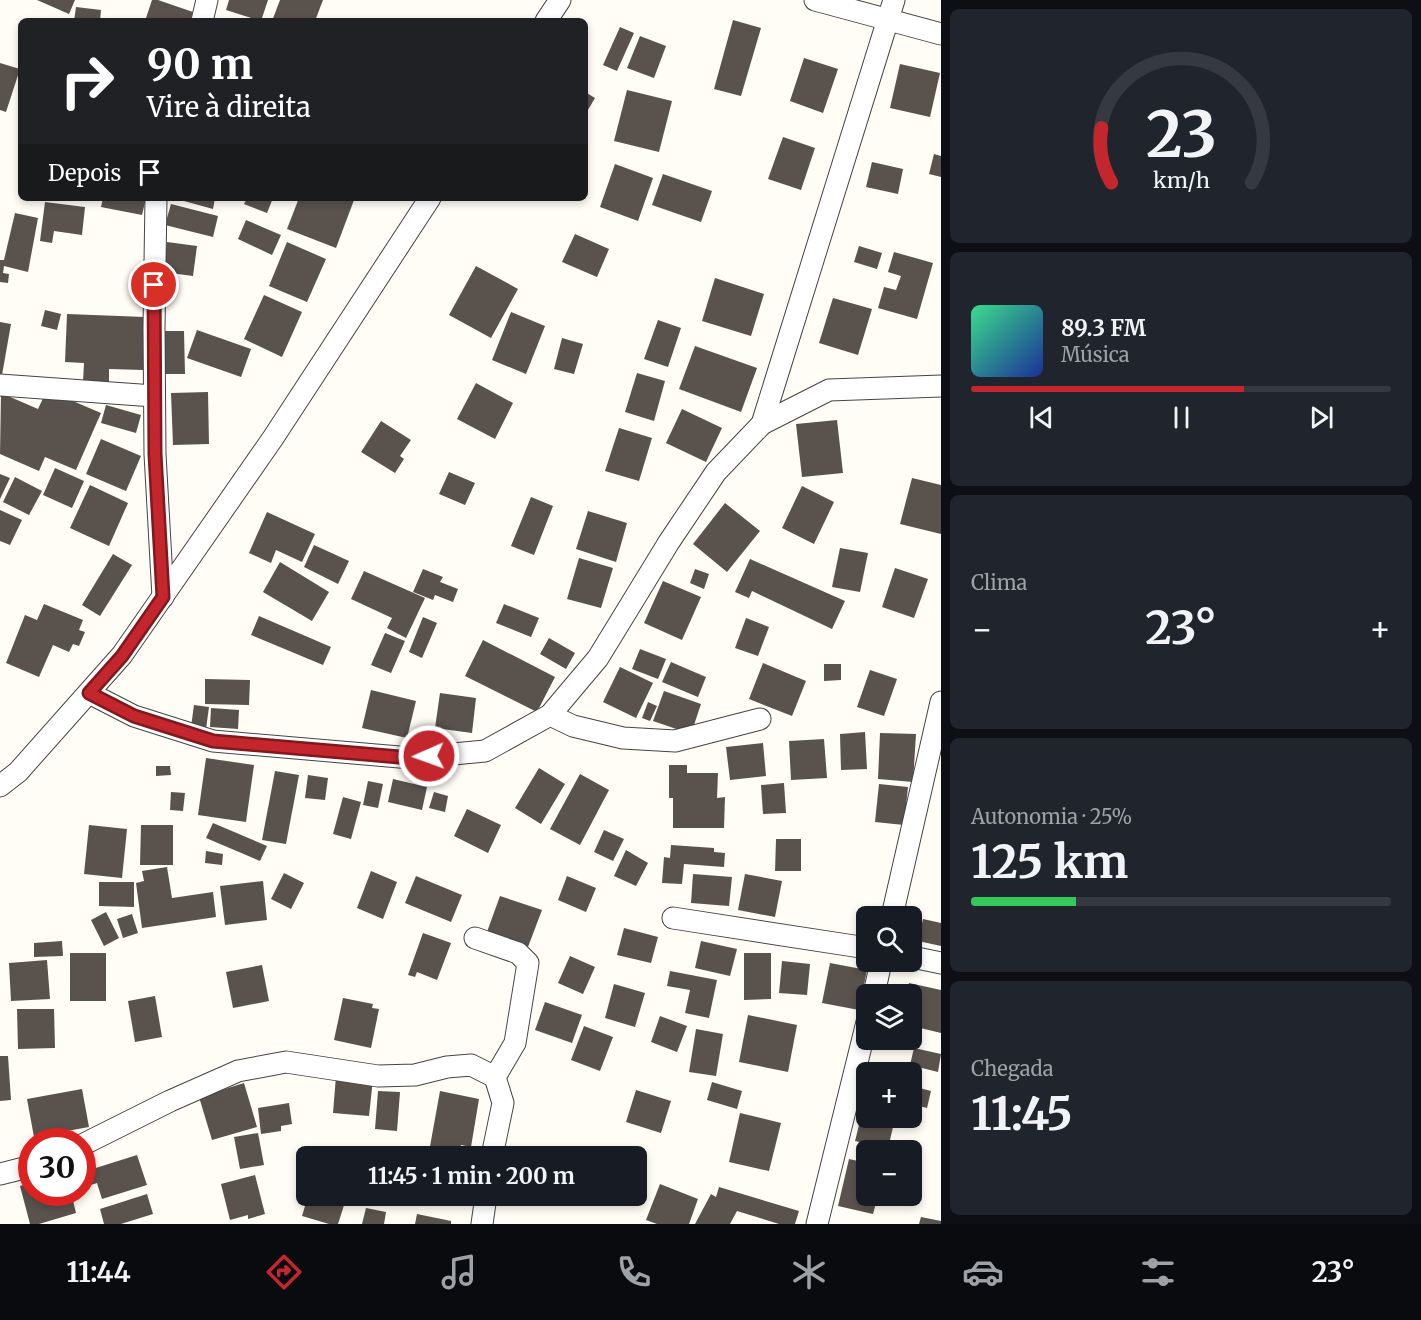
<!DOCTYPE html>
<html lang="pt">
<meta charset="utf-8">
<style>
:root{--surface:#171b24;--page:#20242c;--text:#f1f3f6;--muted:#9ea1a6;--line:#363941;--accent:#c4262e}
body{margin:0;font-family:Merriweather,serif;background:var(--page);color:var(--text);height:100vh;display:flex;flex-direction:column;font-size:22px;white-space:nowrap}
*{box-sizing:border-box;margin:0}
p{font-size:20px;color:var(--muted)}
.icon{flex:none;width:33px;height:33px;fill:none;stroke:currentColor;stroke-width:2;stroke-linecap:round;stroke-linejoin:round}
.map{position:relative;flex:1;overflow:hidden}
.panel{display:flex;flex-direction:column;gap:9px;padding:9px;background:#0d0f14;width:480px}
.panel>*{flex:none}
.hud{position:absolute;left:18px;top:18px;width:570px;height:183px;border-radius:9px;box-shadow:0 3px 9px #0003;background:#202124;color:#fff;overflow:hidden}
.buttons{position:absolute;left:856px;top:906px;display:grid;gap:12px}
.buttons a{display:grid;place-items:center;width:66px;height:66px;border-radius:9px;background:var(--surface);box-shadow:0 3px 9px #0003;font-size:30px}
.speed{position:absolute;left:18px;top:1128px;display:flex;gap:12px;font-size:30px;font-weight:700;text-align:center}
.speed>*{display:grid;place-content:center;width:78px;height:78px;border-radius:50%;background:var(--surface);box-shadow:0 3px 9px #0003;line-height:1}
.speed .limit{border:9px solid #d22;background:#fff;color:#111}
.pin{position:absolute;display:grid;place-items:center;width:51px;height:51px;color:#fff;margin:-26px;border:3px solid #fff;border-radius:50%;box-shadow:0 2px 6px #0007}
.me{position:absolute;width:66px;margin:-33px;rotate:268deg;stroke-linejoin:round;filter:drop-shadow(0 0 4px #0008)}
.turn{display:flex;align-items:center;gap:21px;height:126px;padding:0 30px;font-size:27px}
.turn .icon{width:78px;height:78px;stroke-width:2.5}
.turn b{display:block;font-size:42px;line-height:51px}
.then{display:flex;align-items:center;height:57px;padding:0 30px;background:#0003;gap:12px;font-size:22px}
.big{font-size:45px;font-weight:700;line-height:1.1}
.panel .tile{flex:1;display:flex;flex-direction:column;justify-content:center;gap:9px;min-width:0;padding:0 21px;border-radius:9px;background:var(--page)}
.panel .dial{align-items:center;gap:0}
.dial svg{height:156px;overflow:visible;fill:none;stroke:var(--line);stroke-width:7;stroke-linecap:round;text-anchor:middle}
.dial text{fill:var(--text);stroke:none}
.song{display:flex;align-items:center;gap:18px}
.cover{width:72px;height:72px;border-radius:9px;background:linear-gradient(135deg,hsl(150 70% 55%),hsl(230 70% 35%))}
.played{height:6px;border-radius:3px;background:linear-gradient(90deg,var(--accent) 65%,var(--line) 65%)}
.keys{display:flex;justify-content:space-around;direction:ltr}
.heat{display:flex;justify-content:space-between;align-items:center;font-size:33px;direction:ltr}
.charge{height:9px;border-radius:4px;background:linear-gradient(90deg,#34c759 25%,var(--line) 0)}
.trip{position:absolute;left:296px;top:1146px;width:351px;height:60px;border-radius:9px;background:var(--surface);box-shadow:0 3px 9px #0003;font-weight:700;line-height:60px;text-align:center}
.tab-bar{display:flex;height:96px;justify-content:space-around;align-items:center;background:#090b0e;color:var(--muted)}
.tab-bar .icon{width:42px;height:42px}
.tab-bar .on{color:var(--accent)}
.tab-bar b{font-size:27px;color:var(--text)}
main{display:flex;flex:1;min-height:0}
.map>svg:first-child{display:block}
.building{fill:#5a524d}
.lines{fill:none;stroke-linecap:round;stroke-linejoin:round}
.street-casing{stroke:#444;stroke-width:23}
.street{stroke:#fff;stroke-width:21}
.route-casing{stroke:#7f191e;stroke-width:15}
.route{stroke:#c4262e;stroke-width:10}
</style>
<main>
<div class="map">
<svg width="941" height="1224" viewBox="0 0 941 1224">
<rect width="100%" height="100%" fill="#fffdf5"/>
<g class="building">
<path d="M37,0H75L69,14Z"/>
<path d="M152,0H158L193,12L190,21H145Z"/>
<path d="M229,0H268L261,21L226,10Z"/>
<path d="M280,0H323L315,21H272Z"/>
<path d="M76,7L101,10L100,21H74Z"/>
<path d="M733,20L761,28L741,96L714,89Z"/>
<path d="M620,27L634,33L617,71L603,65Z"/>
<path d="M640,36L666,46L654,78L627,68Z"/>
<path d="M804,58L838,69L823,113L790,101Z"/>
<path d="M0,63L20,69L6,112L0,110Z"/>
<path d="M900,64L940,73L930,117L890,108Z"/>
<path d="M627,90L672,101L659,152L614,141Z"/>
<path d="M585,92L595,98L585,115Z"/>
<path d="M783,137L815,148L801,190L768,179Z"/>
<path d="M934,154L941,156V177L929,174Z"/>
<path d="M872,162L903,169L898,194L866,187Z"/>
<path d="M615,164L653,178L638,221L600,207Z"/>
<path d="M663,174L712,191L701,222L652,205Z"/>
<path d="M103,198H146L142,215L101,207Z"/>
<path d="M173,198H215L213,209Z"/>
<path d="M247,198H273L267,213L244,204Z"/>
<path d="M299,198H348L354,200L336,248L287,229Z"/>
<path d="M45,202L85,207L82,235L54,231L52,243L40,241Z"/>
<path d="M171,204L218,216L213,237L165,225Z"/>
<path d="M15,213L38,218L28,272L4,266L3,273L9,274L8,283L0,282V260H4Z"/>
<path d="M246,220L281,235L272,255L238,239Z"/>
<path d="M575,234L609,249L597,277L562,262Z"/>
<path d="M167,242L197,246L193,276L163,272Z"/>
<path d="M287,242L326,259L307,302L269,286Z"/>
<path d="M859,246L882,253L877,269L854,262Z"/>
<path d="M894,252L933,263L917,319L878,308L884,287L896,290L901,276L888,272Z"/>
<path d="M476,266L518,289L491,338L449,315Z"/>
<path d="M715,278L764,294L751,336L702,321Z"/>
<path d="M264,295L302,312L282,357L244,339Z"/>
<path d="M833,298L872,309L858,355L819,343Z"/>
<path d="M45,310L61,314L57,330L41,326Z"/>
<path d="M511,312L545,326L526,374L492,360Z"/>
<path d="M67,314L145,317L143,370L109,369V383L83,382L84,363L65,362Z"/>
<path d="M658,320L681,328L668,367L644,359Z"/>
<path d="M0,322L11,324L2,375H0Z"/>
<path d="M197,330L251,349L241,377L187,358Z"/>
<path d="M161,331H184L185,374H162Z"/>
<path d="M562,338L583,344L574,374L554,369Z"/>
<path d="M695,346L757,368L741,412L679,389Z"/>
<path d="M637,373L665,381L654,421L625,412Z"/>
<path d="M476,383L513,403L495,439L457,419Z"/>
<path d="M47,390L101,413L76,470L45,457L39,471L0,454L1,393L38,409Z"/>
<path d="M208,392L209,444L173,445L171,393Z"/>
<path d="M106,405L141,415L136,433L101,423Z"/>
<path d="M682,409L722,428L706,462L666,443Z"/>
<path d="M837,420L843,473L802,477L796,424Z"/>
<path d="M381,421L411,440L400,456L404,459L395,473L361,452Z"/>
<path d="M619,428L652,438L639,481L605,471Z"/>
<path d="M101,439L141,456L126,491L86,474Z"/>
<path d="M55,468L84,481L72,508L43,495Z"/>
<path d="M449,472L475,483L465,505L439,494Z"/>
<path d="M0,474L10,478L0,499Z"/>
<path d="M15,477L42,491L29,515L3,502Z"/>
<path d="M912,478L941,485V534L900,524Z"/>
<path d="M90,485L128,503L109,546L70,528Z"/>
<path d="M802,486L834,502L814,544L782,528Z"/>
<path d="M531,497L553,506L534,555L511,546Z"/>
<path d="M725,503L760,531L727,572L693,544Z"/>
<path d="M0,510L22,520L10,545L0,541Z"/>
<path d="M588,511L627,523L616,562L576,549Z"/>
<path d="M267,512L315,534L302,562L276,550L271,563L249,553Z"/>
<path d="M314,545L349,561L338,584L304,567Z"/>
<path d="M840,548L868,553L860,592L832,587Z"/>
<path d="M113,554L132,565L100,616L82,605Z"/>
<path d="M579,558L613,568L601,608L567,599Z"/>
<path d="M750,559L845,601L832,629L752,591L749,598L735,592Z"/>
<path d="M280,562L329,592L312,621L263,592Z"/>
<path d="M895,568L928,579L914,618L882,607Z"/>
<path d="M423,569L443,577L440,582L458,589L453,602L435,595L433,600L413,592Z"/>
<path d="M695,569L709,574L704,589L690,583Z"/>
<path d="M364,571L425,598L406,638L387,628L392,618L351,599Z"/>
<path d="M663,581L701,597L682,640L644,623Z"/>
<path d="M44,604L83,620L79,630L85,632L79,646L73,644L69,652L53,645L39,677L6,663L25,615L37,620Z"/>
<path d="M504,604L539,618L531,637L496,623Z"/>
<path d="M259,616L331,647L323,665L251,635Z"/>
<path d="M423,617L437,623L422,658L409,652Z"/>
<path d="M746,618L769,627L758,656L735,648Z"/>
<path d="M385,633L405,641L391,673L371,665Z"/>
<path d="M549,638L575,653L566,669L540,654Z"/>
<path d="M483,640L555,677L537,712L465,676Z"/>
<path d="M640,649L666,659L658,679L632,669Z"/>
<path d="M671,662L706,677L698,697L662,682Z"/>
<path d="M763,663L806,681L792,716L749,699Z"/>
<path d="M824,664H841V680L824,681Z"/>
<path d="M620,667L653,683L636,718L603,702Z"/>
<path d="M870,670L897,679L884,716L857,707Z"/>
<path d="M205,679L250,680L249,705L205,704Z"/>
<path d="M371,690L416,701L407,738L362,728Z"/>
<path d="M664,691L701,704L691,734L653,721Z"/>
<path d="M440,693L476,698L472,733L435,728Z"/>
<path d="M648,702L657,706L650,721L642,718Z"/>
<path d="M194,705L209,707L206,729L191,727Z"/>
<path d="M211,708L239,710L238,729L210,727Z"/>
<path d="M865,732L867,769L841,770L840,734Z"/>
<path d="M880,733L916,734L913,782L878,779Z"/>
<path d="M824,739L827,778L791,780L789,741Z"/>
<path d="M763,743L766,776L730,780L726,747Z"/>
<path d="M206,758L254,765L246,822L198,815Z"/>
<path d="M669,765H687V773H718L717,798L725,797L724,828H673V798H669Z"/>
<path d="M156,766H170L171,775L156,776Z"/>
<path d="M539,768L565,784L541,824L515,808Z"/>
<path d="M275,771L299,775L286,844L262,840Z"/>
<path d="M580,774L609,790L580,845L550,829Z"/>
<path d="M308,775L328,778L325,800L305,798Z"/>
<path d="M393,779L427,787L422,810L388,802Z"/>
<path d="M368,781L383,784L378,808L363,805Z"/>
<path d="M784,783L786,813L763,814L761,785Z"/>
<path d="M879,784L908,787L904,825L875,822Z"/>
<path d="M171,792L185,793L183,811L170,810Z"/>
<path d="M434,792L448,796L445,812L429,808Z"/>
<path d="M343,797L361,802L351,839L333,834Z"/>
<path d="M467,809L501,825L488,853L454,836Z"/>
<path d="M213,823L267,846L260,861L206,838Z"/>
<path d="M89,825L127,829L122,878L84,874Z"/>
<path d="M141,825H173V865H140Z"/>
<path d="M604,830L624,839L613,861L594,852Z"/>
<path d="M776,839H801V871H775Z"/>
<path d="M671,845L714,848V852L725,853L724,867L684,864L682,884L662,883L664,857L670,858Z"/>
<path d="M626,850L648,863L636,886L614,876Z"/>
<path d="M206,851L223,854L222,865L205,863Z"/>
<path d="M167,867L172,898L213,892L216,917L142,928L136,883L144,881L142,871Z"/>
<path d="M371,871L397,882L383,919L357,908Z"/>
<path d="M284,873L304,883L291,909L271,899Z"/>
<path d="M693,874L732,877L729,906L691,903Z"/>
<path d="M745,874L782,881L775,917L738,910Z"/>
<path d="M416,876L462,895L451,922L405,903Z"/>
<path d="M567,876L596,888L586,912L558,900Z"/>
<path d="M263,881L267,920L225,925L220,886Z"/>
<path d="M99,882H134V907L99,906Z"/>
<path d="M500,896L542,910L528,947L487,932Z"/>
<path d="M106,912L119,938L104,946L91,920Z"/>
<path d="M132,914L138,933L123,938L117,919Z"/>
<path d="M923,919L941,923V946L918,941Z"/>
<path d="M624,928L658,937L651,963L617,955Z"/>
<path d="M423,933L451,943L437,980L417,972L415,977L408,975Z"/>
<path d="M62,941L63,956L34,957V943Z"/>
<path d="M701,941L737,949L730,976L695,968Z"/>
<rect x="70" y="953" width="36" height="48"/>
<path d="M744,953H771V999L744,1000Z"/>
<path d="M570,956L595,967L583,994L558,983Z"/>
<path d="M47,960L50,999L11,1001L9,963Z"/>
<path d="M782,961L810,964L807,995L779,993Z"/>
<path d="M830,963L867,970L859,1010L822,1003Z"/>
<path d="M262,965L269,1001L233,1008L226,972Z"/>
<path d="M670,971L717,980L709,1018L685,1013L690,990L667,986Z"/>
<path d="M909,983L941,990V1033L912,1026V994H906Z"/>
<path d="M614,984L645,993L635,1027L605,1018Z"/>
<path d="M155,996L162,1037L135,1042L128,1001Z"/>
<path d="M343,998L373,1004L372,1008L379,1009L371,1048L334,1040Z"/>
<path d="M545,1002L582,1015L572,1043L535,1030Z"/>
<path d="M17,1009H54L55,1048L18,1049Z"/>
<path d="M748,1015L797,1025L788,1072L739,1062Z"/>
<path d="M660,1016L687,1026L677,1052L651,1042Z"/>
<path d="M584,1026L613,1037L600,1071L571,1060Z"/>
<path d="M696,1029L723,1034L716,1076L689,1072Z"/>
<path d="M914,1048L941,1054L938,1072L910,1065Z"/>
<path d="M0,1056H8L11,1100L0,1101Z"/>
<path d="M336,1076L373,1079L369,1116L333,1113Z"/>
<path d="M712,1082L742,1091L737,1109L707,1100Z"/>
<path d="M244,1083L257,1127L212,1140L199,1097Z"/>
<path d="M912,1086L931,1091L927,1108L912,1104Z"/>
<path d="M82,1089L89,1127L34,1137L27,1099Z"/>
<path d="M636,1090L671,1101L661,1133L626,1122Z"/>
<path d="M378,1091L400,1092L397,1131L375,1129Z"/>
<path d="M440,1091L479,1099L471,1147L461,1145L459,1156L429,1152Z"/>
<path d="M289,1103L292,1124L281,1126V1131L261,1134L258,1108Z"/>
<path d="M864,1105H867V1118H895L888,1149L855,1141Z"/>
<path d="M740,1113L781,1123L769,1171L729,1162Z"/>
<path d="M258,1133L264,1165L240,1169L234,1137Z"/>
<path d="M137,1155L147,1185L102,1199L97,1183L88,1186L83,1172Z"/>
<path d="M849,1159L867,1163V1196H878L873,1214L838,1206Z"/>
<path d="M255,1175L265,1214L248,1219V1215L230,1220L221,1184Z"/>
<path d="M32,1182V1192H71L76,1213L39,1224H30L20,1186Z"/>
<path d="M660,1184L698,1199L689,1224H657L646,1220Z"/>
<path d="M719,1187L799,1211L795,1224H779L737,1211L730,1224H695L711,1194L716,1197Z"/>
<path d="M147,1194L153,1214L121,1224H104L100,1209Z"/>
<path d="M308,1196H347L338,1224H329L302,1216Z"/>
<path d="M408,1196H437L436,1204L407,1200Z"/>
<path d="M366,1208L386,1212L384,1224H362Z"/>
<path d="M417,1214L451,1221V1224H415Z"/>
<path d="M921,1217L941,1221V1224H919Z"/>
</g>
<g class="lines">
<defs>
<g id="street">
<path d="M815,0L941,34"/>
<path d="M202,21L207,0"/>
<path d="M546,21L560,0"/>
<path d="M156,198L154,328L155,454L163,597"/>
<path d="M0,385L154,396"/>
<path d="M762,424L894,0"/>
<path d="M89,693L134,716L213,741L411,758L485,751L550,715L598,658L669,542L716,472L762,424L829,390L941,386"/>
<path d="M550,715L573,726L623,738L675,741L760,719"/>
<path d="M0,786L18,772L122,655L273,438L430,198"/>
<path d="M892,916L941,702"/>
<path d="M673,918L867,948"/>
<path d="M475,938L518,953L528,963L515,1043L495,1077L503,1103L492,1156"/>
<path d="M912,957L941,963"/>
<path d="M874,994L881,962"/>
<path d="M82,1145L170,1101L238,1071L286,1062L378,1076L415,1075L447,1067L471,1065L495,1077"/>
<path d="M0,1174L32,1166"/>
<path d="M482,1224L486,1196"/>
<path d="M817,1224L867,1022"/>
</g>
</defs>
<use href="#street" class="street-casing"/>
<use href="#street" class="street"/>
</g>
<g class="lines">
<defs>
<path id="route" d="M154,285L155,454L163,597L122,656L89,693L134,716L213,741L411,758L429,756"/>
</defs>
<use href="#route" class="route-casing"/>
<use href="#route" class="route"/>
</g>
</svg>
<div class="buttons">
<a><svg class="icon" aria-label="search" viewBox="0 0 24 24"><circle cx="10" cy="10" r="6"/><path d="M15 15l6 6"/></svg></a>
<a><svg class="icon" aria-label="layers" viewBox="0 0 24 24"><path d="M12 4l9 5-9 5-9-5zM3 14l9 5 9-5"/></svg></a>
<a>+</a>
<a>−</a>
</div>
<div class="speed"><div class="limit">30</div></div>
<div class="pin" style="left:154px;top:285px;background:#d93025"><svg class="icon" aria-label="arrive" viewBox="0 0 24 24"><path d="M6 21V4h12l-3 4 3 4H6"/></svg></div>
<svg class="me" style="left:429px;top:756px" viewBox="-20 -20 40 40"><circle r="17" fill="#c4262e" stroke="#fff" stroke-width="3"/><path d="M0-11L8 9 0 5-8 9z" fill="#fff"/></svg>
<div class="trip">11:45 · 1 min · 200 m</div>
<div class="hud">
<div class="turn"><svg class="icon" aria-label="right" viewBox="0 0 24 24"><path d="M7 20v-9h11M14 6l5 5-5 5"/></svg><div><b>90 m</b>Vire à direita</div></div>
<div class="then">Depois<svg class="icon" aria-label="arrive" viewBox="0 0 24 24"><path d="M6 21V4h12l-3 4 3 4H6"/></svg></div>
</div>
</div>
<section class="panel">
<div class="tile dial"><svg viewBox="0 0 100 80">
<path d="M14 69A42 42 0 1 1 86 69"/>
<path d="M14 69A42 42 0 0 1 9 41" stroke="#c4262e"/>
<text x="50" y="56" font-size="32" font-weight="700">23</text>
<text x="50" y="72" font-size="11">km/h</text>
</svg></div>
<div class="tile">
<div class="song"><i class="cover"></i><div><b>89.3 FM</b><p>Música</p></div></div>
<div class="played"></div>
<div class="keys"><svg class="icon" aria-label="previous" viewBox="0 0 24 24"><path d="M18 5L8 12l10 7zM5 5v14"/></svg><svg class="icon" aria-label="pause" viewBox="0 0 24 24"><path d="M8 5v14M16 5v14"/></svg><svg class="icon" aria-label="next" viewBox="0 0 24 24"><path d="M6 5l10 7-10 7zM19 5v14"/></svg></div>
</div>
<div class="tile"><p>Clima</p>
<div class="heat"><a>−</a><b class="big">23°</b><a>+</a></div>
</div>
<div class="tile"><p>Autonomia · 25%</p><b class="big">125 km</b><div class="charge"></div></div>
<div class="tile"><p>Chegada</p><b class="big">11:45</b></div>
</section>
</main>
<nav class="tab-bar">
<b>11:44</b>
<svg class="icon on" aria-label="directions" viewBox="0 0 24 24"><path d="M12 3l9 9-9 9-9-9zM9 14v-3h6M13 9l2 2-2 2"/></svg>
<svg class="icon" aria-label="music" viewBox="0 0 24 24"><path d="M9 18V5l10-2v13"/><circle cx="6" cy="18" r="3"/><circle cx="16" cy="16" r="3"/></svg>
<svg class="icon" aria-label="phone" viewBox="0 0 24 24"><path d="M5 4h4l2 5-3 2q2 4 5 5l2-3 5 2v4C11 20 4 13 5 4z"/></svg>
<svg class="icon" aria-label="climate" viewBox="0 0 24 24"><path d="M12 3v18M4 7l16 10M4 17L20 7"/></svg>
<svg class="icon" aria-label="car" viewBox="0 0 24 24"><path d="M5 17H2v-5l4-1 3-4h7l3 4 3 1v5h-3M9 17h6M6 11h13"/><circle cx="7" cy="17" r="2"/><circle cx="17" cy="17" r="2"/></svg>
<svg class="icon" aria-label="filters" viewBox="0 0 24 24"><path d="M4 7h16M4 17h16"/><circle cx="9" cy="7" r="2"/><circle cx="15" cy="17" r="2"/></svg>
<b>23°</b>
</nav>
